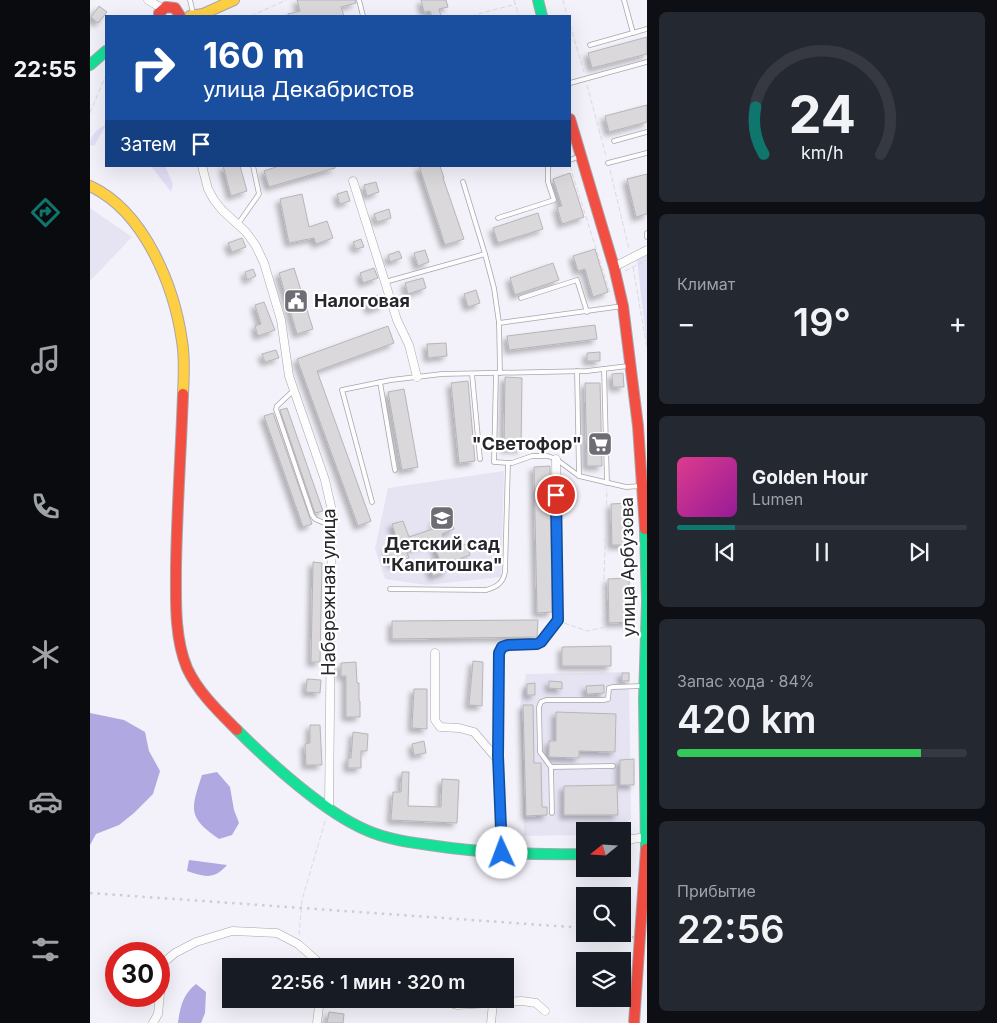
<!DOCTYPE html>
<html lang="ru">
<meta charset="utf-8">
<style>
:root{--surface:#171b24;--page:#242831;--text:#f1f3f6;--muted:#9ea1a6;--line:#363941;--accent:#0f766e}
body{margin:0;font-family:Inter,sans-serif;background:var(--page);color:var(--text);height:100vh;display:flex;flex-direction:column;font-size:19px;white-space:nowrap}
*{box-sizing:border-box;margin:0}
p{font-size:16px;color:var(--muted)}
.icon{flex:none;width:28px;height:28px;fill:none;stroke:currentColor;stroke-width:2;stroke-linecap:round;stroke-linejoin:round}
.map{position:relative;flex:1;overflow:hidden}
.details{display:flex;flex-direction:column;gap:12px;padding:12px;background:#0d0f14;width:350px}
.details>*{flex:none}
.top-card{position:absolute;left:15px;top:15px;width:466px;height:152px;border-radius:0px;box-shadow:0 5px 20px #0002;background:#1a4fa0;color:#fff;overflow:hidden}
.needle{width:32px;rotate:252deg}
.buttons{position:absolute;left:486px;top:822px;display:grid;gap:10px}
.buttons a{display:grid;place-items:center;width:55px;height:55px;border-radius:0px;background:var(--surface);box-shadow:0 5px 20px #0002;font-size:25px}
.speed{position:absolute;left:15px;top:942px;display:flex;gap:10px;font-size:25px;font-weight:700;text-align:center}
.speed>*{display:grid;place-content:center;width:65px;height:65px;border-radius:50%;background:var(--surface);box-shadow:0 5px 20px #0002;line-height:1}
.speed .limit{border:8px solid #d22;background:#fff;color:#111}
.pin{position:absolute;display:grid;place-items:center;width:42px;height:42px;color:#fff;margin:-21px;border:2px solid #fff;border-radius:50%;box-shadow:0 1px 5px #0007}
.me{position:absolute;width:55px;margin:-28px;rotate:358deg;stroke-linejoin:round;filter:drop-shadow(0 0 4px #0008)}
.turn{display:flex;align-items:center;gap:18px;height:105px;padding:0 15px;font-size:22px}
.turn .icon{width:65px;height:65px;stroke-width:2.5}
.turn b{display:block;font-size:35px;line-height:42px}
.then{display:flex;align-items:center;height:48px;padding:0 15px;background:#0003;gap:10px;font-size:19px}
.big{font-size:38px;font-weight:600;line-height:1.1}
.details .tile{flex:1;display:flex;flex-direction:column;justify-content:center;gap:8px;min-width:0;padding:0 18px;border-radius:8px;background:var(--page)}
.details .dial{align-items:center;gap:0}
.dial svg{height:130px;overflow:visible;fill:none;stroke:var(--line);stroke-width:7;stroke-linecap:round;text-anchor:middle}
.dial text{fill:var(--text);stroke:none}
.song{display:flex;align-items:center;gap:15px}
.cover{width:60px;height:60px;border-radius:8px;background:linear-gradient(135deg,hsl(330 70% 55%),hsl(300 70% 35%))}
.played{height:5px;border-radius:2px;background:linear-gradient(90deg,var(--accent) 20%,var(--line) 20%)}
.keys{display:flex;justify-content:space-around;direction:ltr}
.heat{display:flex;justify-content:space-between;align-items:center;font-size:28px;direction:ltr}
.charge{height:8px;border-radius:4px;background:linear-gradient(90deg,#34c759 84%,var(--line) 0)}
.trip{position:absolute;left:132px;top:958px;width:292px;height:50px;border-radius:0px;background:var(--surface);box-shadow:0 5px 20px #0002;font-weight:600;line-height:50px;text-align:center}
main{display:flex;flex:1;min-height:0}
.tab-bar{display:flex;flex-direction:column;width:90px;justify-content:space-around;align-items:center;background:#090b0e;color:var(--muted)}
.tab-bar .icon{width:35px;height:35px}
.tab-bar .selected{color:var(--accent)}
.tab-bar b{font-size:22px;color:var(--text)}
.map>svg:first-child{display:block}
.built{fill:#e6e4f3}
.green{fill:#e2dff8}
.water{fill:#b0a8e0}
.building{fill:#dad8da;stroke:#b7b5b7;filter:url(#shadow)}
.lines{fill:none;stroke-linecap:round;stroke-linejoin:round}
.lane-casing{stroke:#a7a6ac;stroke-width:5.5}
.street-casing{stroke:#a7a6ac;stroke-width:9}
.fast-casing{stroke:#a7a6ac;stroke-width:12}
.slow-casing{stroke:#a7a6ac;stroke-width:12}
.jam-casing{stroke:#a7a6ac;stroke-width:12}
.path{stroke:#dadadd;stroke-width:1;stroke-dasharray:5 2.5;stroke-linecap:butt}
.lane{stroke:#fdfdfe;stroke-width:4}
.street{stroke:#fdfdfe;stroke-width:8}
.fast{stroke:#16e098;stroke-width:10}
.slow{stroke:#ffcf43;stroke-width:10}
.jam{stroke:#f24e42;stroke-width:10}
.rail{stroke:#ceced0;stroke-width:2.5;stroke-dasharray:2.5 5;stroke-linecap:butt}
.jam-bridge-casing{stroke:#a7a6ac;stroke-width:12;stroke-linecap:butt}
.jam-bridge{stroke:#f24e42;stroke-width:10}
.route-casing{stroke:#114b97;stroke-width:12}
.route{stroke:#1a73e8;stroke-width:9}
.labels{text-anchor:middle;stroke-width:4.5;stroke-linejoin:round;paint-order:stroke}
.poi-label{font-size:18px;font-weight:bold;fill:#27262c;stroke:#fff;text-anchor:start}
.street-label{font-size:18px;fill:#27262c;stroke:#fff}
</style>
<main>
<nav class="tab-bar">
<b>22:55</b>
<svg class="icon selected" aria-label="directions" viewBox="0 0 24 24"><path d="M12 3l9 9-9 9-9-9zM9 14v-3h6M13 9l2 2-2 2"/></svg>
<svg class="icon" aria-label="music" viewBox="0 0 24 24"><path d="M9 18V5l10-2v13"/><circle cx="6" cy="18" r="3"/><circle cx="16" cy="16" r="3"/></svg>
<svg class="icon" aria-label="phone" viewBox="0 0 24 24"><path d="M5 4h4l2 5-3 2q2 4 5 5l2-3 5 2v4C11 20 4 13 5 4z"/></svg>
<svg class="icon" aria-label="climate" viewBox="0 0 24 24"><path d="M12 3v18M4 7l16 10M4 17L20 7"/></svg>
<svg class="icon" aria-label="car" viewBox="0 0 24 24"><path d="M5 17H2v-5l4-1 3-4h7l3 4 3 1v5h-3M9 17h6M6 11h13"/><circle cx="7" cy="17" r="2"/><circle cx="17" cy="17" r="2"/></svg>
<svg class="icon" aria-label="filters" viewBox="0 0 24 24"><path d="M4 7h16M4 17h16"/><circle cx="9" cy="7" r="2"/><circle cx="15" cy="17" r="2"/></svg>
</nav>
<div class="map">
<svg width="557" height="1023" viewBox="0 0 557 1023">
<defs>
<filter id="shadow"><feDropShadow dx="-4" dy="4" stdDeviation="2.5" flood-color="#0004"/></filter>
</defs>
<rect width="100%" height="100%" fill="#f3f2fa"/>
<g class="built">
<path d="M0,208L42,237L0,281Z"/>
<path d="M414,471L411,577L337,585L295,579L285,549L298,488Z"/>
<path d="M539,672L541,819L528,831H495V835L434,836L430,706L436,674Z"/>
</g>
<g class="green">
<path d="M16,125L4,146L0,145C0,135 8,128 16,125Z"/>
<path d="M61,166H75L83,184L81,192Z"/>
<path d="M557,255V347L547,260Z"/>
</g>
<g class="water">
<path d="M0,713L34,720L55,732L59,751L70,771L63,794L44,813L29,825L6,834L0,845Z"/>
<path d="M127,772L140,787L144,810L149,823L142,835L129,839C97,817 101,809 112,775Z"/>
<path d="M99,860L137,865C124,880 115,877 97,871Z"/>
<path d="M106,984L116,992L115,1013L111,1023H88C90,1007 93,994 106,984Z"/>
</g>
<g class="building">
<path d="M207,0H265L266,3L251,7L254,16H198V14L210,11Z"/>
<path d="M331,0H356L358,7L349,9L351,16H342L340,11L334,12Z"/>
<path d="M9,6L17,12L8,23L1,17Z"/>
<path d="M557,37V54L502,68L498,53Z"/>
<path d="M557,105V122L519,132L515,116Z"/>
<path d="M133,166H150L157,191L141,196Z"/>
<path d="M189,166H245V168L179,187L174,171Z"/>
<path d="M329,166H350L354,178H353L374,239L355,245Z"/>
<path d="M480,173L494,217L472,224L467,207L472,206L463,179Z"/>
<path d="M557,174V214L546,217L537,179Z"/>
<path d="M286,182L289,192L277,196L274,185Z"/>
<path d="M257,191L260,201L250,204L247,194Z"/>
<path d="M212,194L219,227L237,221L243,238L226,244L224,238L199,243L190,199Z"/>
<path d="M299,209L301,218L287,222L284,214Z"/>
<path d="M448,213L453,229L408,243L403,228Z"/>
<path d="M152,238L156,247L142,252L138,243Z"/>
<path d="M271,239L274,247L266,249L263,242Z"/>
<path d="M505,249L518,292L503,297L495,269L488,271L483,256Z"/>
<path d="M335,250L339,262L328,266L324,253Z"/>
<path d="M309,251L312,258L300,262L298,255Z"/>
<path d="M463,263L469,280L425,295L420,278Z"/>
<path d="M204,268L223,329L207,334L189,273Z"/>
<path d="M284,268L288,278L273,283L270,273Z"/>
<path d="M163,269L166,276L157,280L155,272Z"/>
<path d="M333,278L336,288L318,294L315,283Z"/>
<path d="M386,290L390,303L378,307L374,294Z"/>
<path d="M290,295L294,305L280,310L276,299Z"/>
<path d="M174,302L185,330L168,336L165,326L171,324L165,305Z"/>
<path d="M505,325L507,339L419,350L417,336Z"/>
<path d="M298,326L304,343L227,371L281,521L268,526L207,359Z"/>
<path d="M356,343L357,356L338,358L337,344Z"/>
<path d="M186,350L189,358L175,362L172,354Z"/>
<path d="M510,352V361H497V353Z"/>
<path d="M533,373L534,387H523L522,374Z"/>
<path d="M415,377L432,378L431,449L414,448Z"/>
<path d="M378,381L385,461L369,463L361,383Z"/>
<path d="M495,383H510L512,466H497Z"/>
<path d="M314,389L328,467L312,470L298,392Z"/>
<path d="M197,408L233,511L225,513L190,410Z"/>
<path d="M183,413L222,524L213,527L174,416Z"/>
<path d="M460,466L462,612L447,613L444,467Z"/>
<path d="M538,503L539,545H522L521,504Z"/>
<path d="M359,515L364,529L352,534L358,551L376,544L380,555L355,564L357,571L343,576L338,562L349,558L343,541L316,550L319,558L302,564L297,549L309,545L302,524L313,521L319,537L346,528L344,520Z"/>
<path d="M223,562L232,563L230,662H221Z"/>
<path d="M539,578L540,622L519,623L518,579Z"/>
<path d="M448,620L447,637L302,639V621Z"/>
<path d="M521,646V666H472V647Z"/>
<path d="M383,661L393,662L392,706L379,705Z"/>
<path d="M266,662L267,683H269V701H270V717H256V676H251V663Z"/>
<rect x="532" y="673" width="7" height="8"/>
<path d="M217,679L231,680L230,693L216,692Z"/>
<path d="M459,681L472,682V689L459,688Z"/>
<path d="M445,683V695H437V684Z"/>
<path d="M514,685V693L497,694L496,686Z"/>
<path d="M324,689H337V729L322,728Z"/>
<path d="M433,705H443L444,763H451L452,807H457V815L436,816Z"/>
<path d="M466,712L526,714L525,752L489,751V758L459,757V741H466Z"/>
<path d="M220,725H230L232,765H216L215,744L220,743Z"/>
<path d="M263,732L278,734L277,751H271V768H258V758H261Z"/>
<path d="M334,741L336,753L324,755L322,744Z"/>
<path d="M544,759V785H530V760Z"/>
<path d="M312,772H319L318,806L351,807L352,779L369,780L367,823L301,820L303,792H311Z"/>
<path d="M527,785L528,815H474V786Z"/>
<path d="M239,1012L254,1014L253,1023H237Z"/>
</g>
<g class="lines">
<defs>
<g id="lane">
<path d="M100,0L103,13"/>
<path d="M269,0L273,16"/>
<path d="M534,0L543,33"/>
<path d="M500,45L557,29"/>
<path d="M480,83L557,62"/>
<path d="M524,141L557,132"/>
<path d="M480,160L490,156"/>
<path d="M518,163L557,153"/>
<path d="M373,182L395,254"/>
<path d="M408,218L464,200L458,182V167L459,166"/>
<path d="M148,224L169,194L163,166"/>
<path d="M557,233V237"/>
<path d="M295,282L395,254L404,288L409,323"/>
<path d="M431,298L487,280L497,312"/>
<path d="M514,369L517,483"/>
<path d="M487,371L489,476"/>
<path d="M406,373L404,462L422,463L442,456H458L466,459L489,476L536,487L551,486"/>
<path d="M410,373L409,323L533,306"/>
<path d="M382,374L390,459"/>
<path d="M290,382L305,470"/>
<path d="M203,391L187,406L186,409L222,515L225,519L241,526"/>
<path d="M282,502L252,390L301,380L352,374L497,371L538,366"/>
<path d="M300,589L396,590C407,587 413,583 415,572L418,463"/>
<path d="M523,766L461,767L450,752L449,707L451,702L456,700H514L518,699L519,688L523,687L552,686"/>
<path d="M461,767L462,813"/>
</g>
<g id="street">
<path d="M58,0L73,9"/>
<path d="M112,166L118,189L124,200L132,210L156,232L166,246L174,263L191,320L199,376L235,480L242,511L239,808"/>
<path d="M263,181L307,320L319,345L327,377"/>
<path d="M524,267L557,250"/>
<path d="M345,653V720L350,727L369,728L384,732L408,760"/>
<path d="M532,844L542,839L557,837"/>
<path d="M412,853L408,756L409,653L412,647L418,645L447,644L451,642L468,620L466,459"/>
<path d="M345,999L367,1005L432,1001L446,1003L455,1011"/>
<path d="M63,1023L68,1014L73,963L85,953L106,942L142,931L187,933L208,944L226,960L231,966"/>
<path d="M227,1023L230,999"/>
<path d="M401,1023L403,1003"/>
</g>
<g id="fast">
<path d="M448,0L452,16"/>
<path d="M0,65L16,51"/>
<path d="M555,529L557,601L554,699L556,849"/>
<path d="M147,730C180,763 234,812 276,830C296,839 318,842 339,845C391,853 443,855 495,854"/>
</g>
<g id="slow">
<path d="M100,16L113,14L144,0"/>
<path d="M0,186C54,211 84,285 92,341C95,358 94,376 93,394"/>
</g>
<g id="jam">
<path d="M69,16V13L76,7L85,8L90,16"/>
<path d="M480,119L524,267L533,306L548,426L555,529"/>
<path d="M93,394C91,451 87,508 86,566C86,599 84,637 97,668C108,692 129,712 147,730"/>
</g>
</defs>
<use href="#lane" class="lane-casing"/>
<use href="#street" class="street-casing"/>
<use href="#fast" class="fast-casing"/>
<use href="#slow" class="slow-casing"/>
<use href="#jam" class="jam-casing"/>
<g class="path">
<path d="M424,0L429,16"/>
<path d="M473,0L477,16"/>
<path d="M161,16L196,0"/>
<path d="M381,16L426,4"/>
<path d="M480,25L494,72"/>
<path d="M497,85L516,156"/>
<path d="M0,113L16,75"/>
<path d="M480,166L520,293"/>
<path d="M520,170L539,249"/>
<path d="M543,267L557,348"/>
<path d="M535,271L557,260"/>
<path d="M474,623L497,631L515,627L514,578L517,489"/>
<path d="M209,935L212,900L236,818"/>
</g>
<use href="#lane" class="lane"/>
<use href="#street" class="street"/>
<use href="#fast" class="fast"/>
<use href="#slow" class="slow"/>
<use href="#jam" class="jam"/>
<g class="rail">
<path d="M0,893L495,928"/>
<path d="M497,934L557,938"/>
</g>
<defs>
<path id="jam-bridge" d="M544,1023L556,849"/>
</defs>
<use href="#jam-bridge" class="jam-bridge-casing"/>
<use href="#jam-bridge" class="jam-bridge"/>
</g>
<g class="lines">
<defs>
<path id="route" d="M412,853L408,756L409,653L412,647L418,645L447,644L451,642L468,620L466,495"/>
</defs>
<use href="#route" class="route-casing"/>
<use href="#route" class="route"/>
</g>
<defs>
<symbol id="civic-square" viewBox="-11 -11 22 22"><rect x="-9" y="-9" width="18" height="18" rx="4" fill="#6e6d74" stroke="#fff"/><path d="M-.6-6.5H3V-4.5H.6V-3L4-1V1h2V6H-6V1h2V-1L-.6-3ZM-1.2 2.5V6h2.4V2.5Z" fill="#fff"/></symbol>
<symbol id="supermarket-square" viewBox="-11 -11 22 22"><rect x="-9" y="-9" width="18" height="18" rx="4" fill="#6e6d74" stroke="#fff"/><path d="M-6-5.5h2.5l.6 2H6L4.5 2H-2.5L-4.4-4H-6ZM-1.5 3.2a1.3 1.3 0 1 0 .1 0ZM3 3.2a1.3 1.3 0 1 0 .1 0Z" fill="#fff"/></symbol>
<symbol id="school-square" viewBox="-11 -11 22 22"><rect x="-9" y="-9" width="18" height="18" rx="4" fill="#6e6d74" stroke="#fff"/><path d="M0-5L7-2L0 1L-7-2ZM-4 1L0 2.5L4 1V4Q0 6-4 4Z" fill="#fff"/></symbol>
</defs>
<g fill-rule="evenodd">
<use href="#civic-square" x="192" y="287" width="28" height="28"/>
<use href="#supermarket-square" x="496" y="430" width="28" height="28"/>
<use href="#school-square" x="338" y="504" width="28" height="28"/>
</g>
<g class="labels">
<g class="poi-label">
<text x="224" y="307">Налоговая</text>
<text x="492" y="450" text-anchor="end">"Светофор"</text>
<text x="352" y="550" text-anchor="middle">Детский сад<tspan x="352" dy="21">"Капитошка"</tspan></text>
</g>
<g class="street-label">
<text transform="translate(538 567) rotate(-91)" y="6">улица Арбузова</text>
<text transform="translate(239 592) rotate(-90)" y="6">Набережная улица</text>
</g>
</g>
</svg>
<div class="buttons">
<a><svg class="needle" viewBox="-14 -14 28 28"><path d="M0-13l5 13h-10z" fill="#e53935"/><path d="M0 13l5-13h-10z" fill="#9ea1a6"/></svg></a>
<a><svg class="icon" aria-label="search" viewBox="0 0 24 24"><circle cx="10" cy="10" r="6"/><path d="M15 15l6 6"/></svg></a>
<a><svg class="icon" aria-label="layers" viewBox="0 0 24 24"><path d="M12 4l9 5-9 5-9-5zM3 14l9 5 9-5"/></svg></a>
</div>
<div class="speed"><div class="limit">30</div></div>
<div class="pin" style="left:466px;top:495px;background:#d93025"><svg class="icon" aria-label="arrive" viewBox="0 0 24 24"><path d="M6 21V4h12l-3 4 3 4H6"/></svg></div>
<svg class="me" style="left:412px;top:853px" viewBox="-20 -20 40 40"><circle r="19" fill="#fff"/><path d="M0-13L10 11 0 6-10 11z" fill="#1a73e8"/></svg>
<div class="trip">22:56 · 1 мин · 320 m</div>
<div class="top-card">
<div class="turn"><svg class="icon" aria-label="right" viewBox="0 0 24 24"><path d="M7 20v-9h11M14 6l5 5-5 5"/></svg><div><b>160 m</b>улица Декабристов</div></div>
<div class="then">Затем<svg class="icon" aria-label="arrive" viewBox="0 0 24 24"><path d="M6 21V4h12l-3 4 3 4H6"/></svg></div>
</div>
</div>
<section class="details">
<div class="tile dial"><svg viewBox="0 0 100 80">
<path d="M14 69A42 42 0 1 1 86 69"/>
<path d="M14 69A42 42 0 0 1 9 40" stroke="#0f766e"/>
<text x="50" y="56" font-size="32" font-weight="700">24</text>
<text x="50" y="72" font-size="11">km/h</text>
</svg></div>
<div class="tile"><p>Климат</p>
<div class="heat"><a>−</a><b class="big">19°</b><a>+</a></div>
</div>
<div class="tile">
<div class="song"><i class="cover"></i><div><b>Golden Hour</b><p>Lumen</p></div></div>
<div class="played"></div>
<div class="keys"><svg class="icon" aria-label="previous" viewBox="0 0 24 24"><path d="M18 5L8 12l10 7zM5 5v14"/></svg><svg class="icon" aria-label="pause" viewBox="0 0 24 24"><path d="M8 5v14M16 5v14"/></svg><svg class="icon" aria-label="next" viewBox="0 0 24 24"><path d="M6 5l10 7-10 7zM19 5v14"/></svg></div>
</div>
<div class="tile"><p>Запас хода · 84%</p><b class="big">420 km</b><div class="charge"></div></div>
<div class="tile"><p>Прибытие</p><b class="big">22:56</b></div>
</section>
</main>
